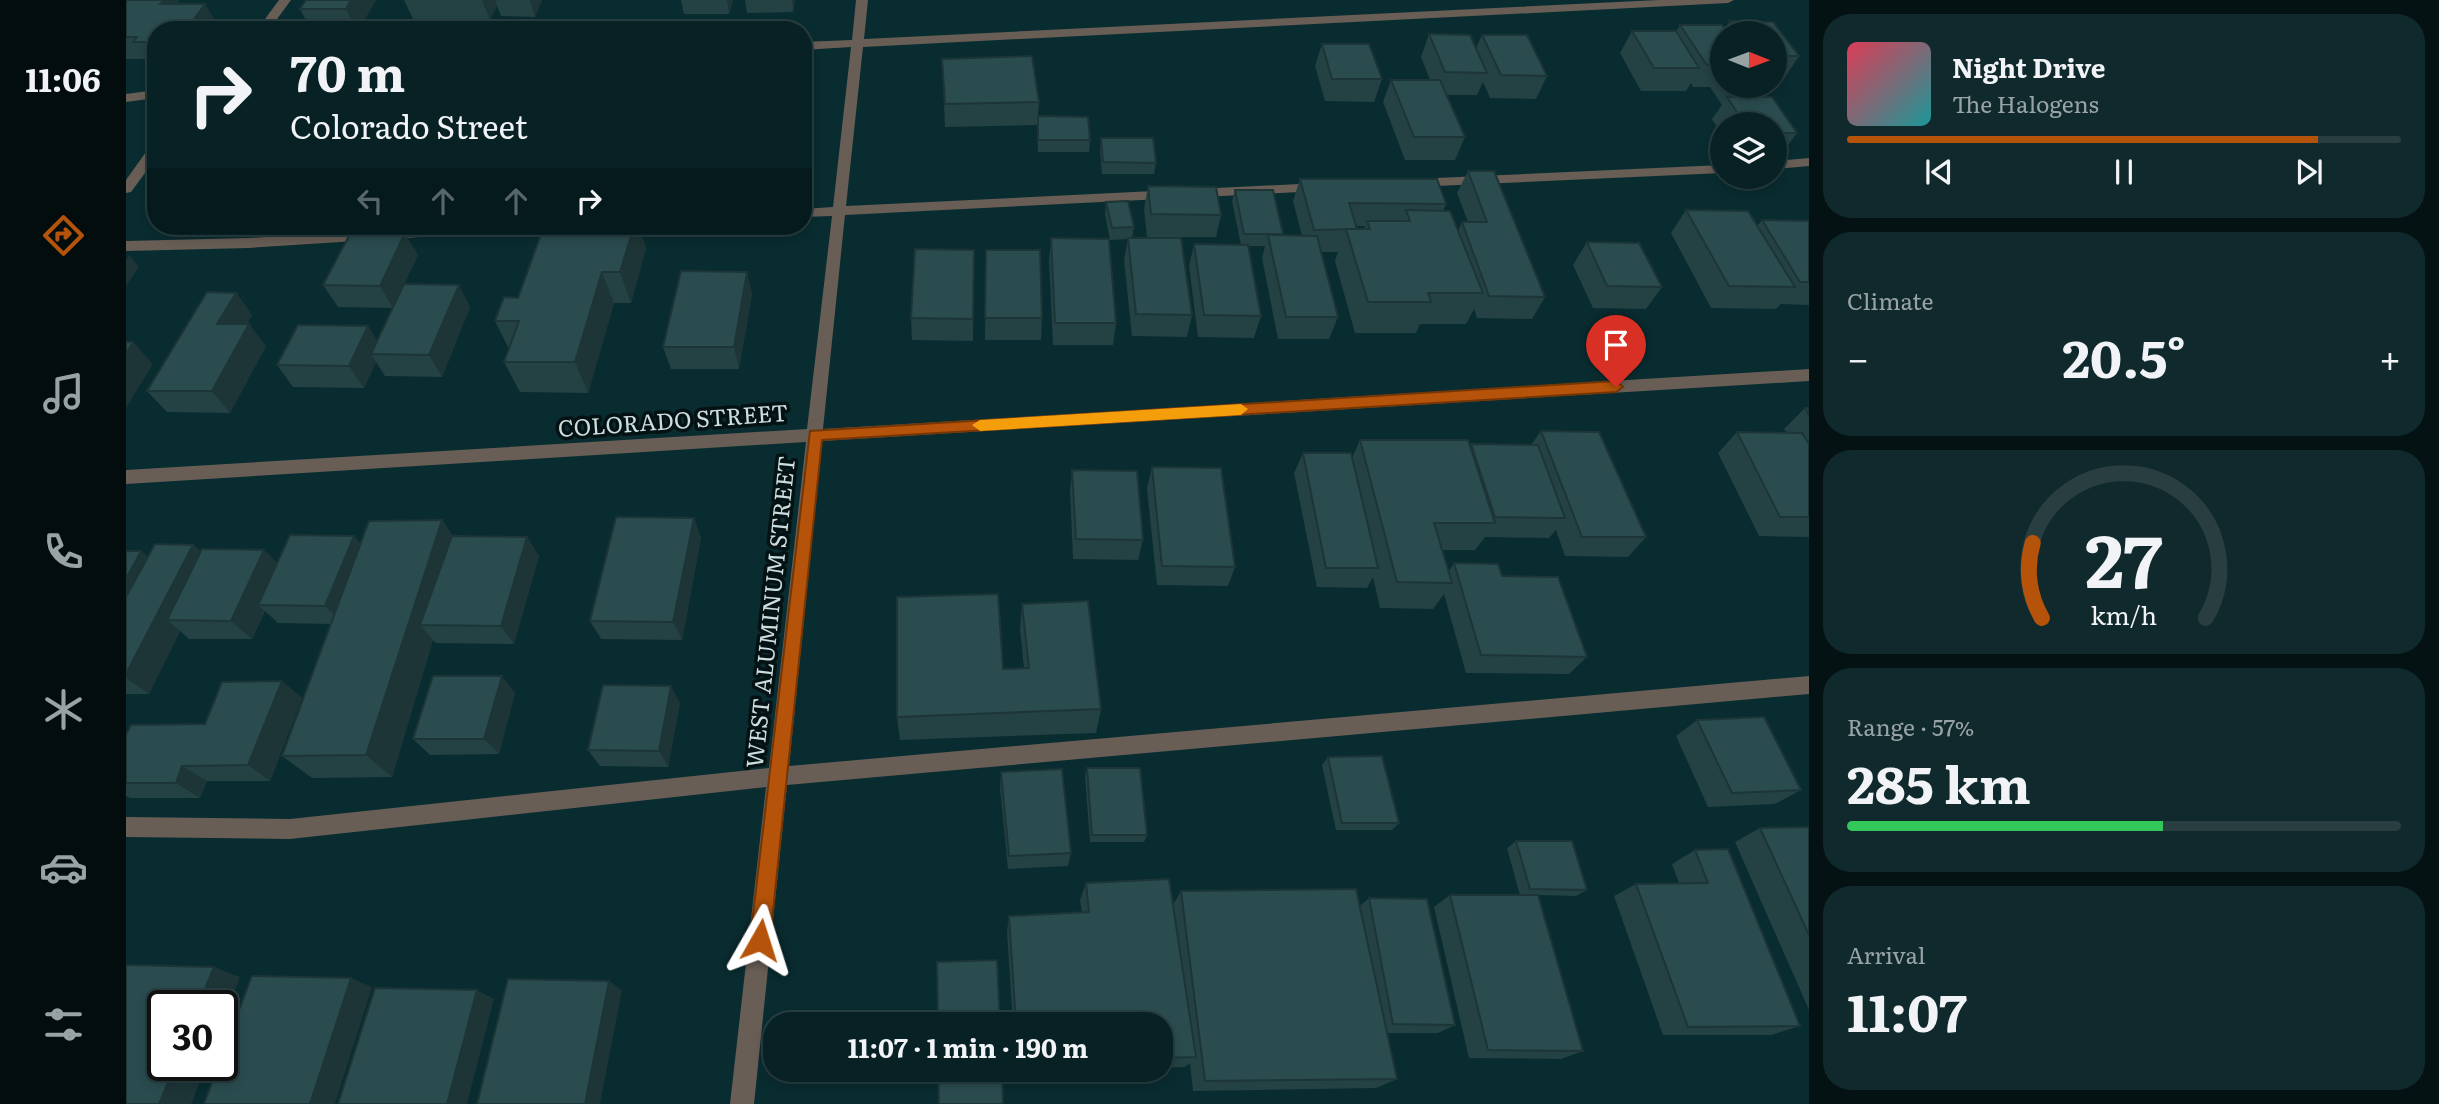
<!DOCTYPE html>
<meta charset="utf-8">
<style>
:root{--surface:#072124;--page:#10292c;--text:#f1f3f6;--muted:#98a3a6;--line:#283e41;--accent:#b45309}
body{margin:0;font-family:Literata,serif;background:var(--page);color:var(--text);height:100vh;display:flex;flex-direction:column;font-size:26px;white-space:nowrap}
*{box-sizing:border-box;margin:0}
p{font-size:23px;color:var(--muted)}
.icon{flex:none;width:38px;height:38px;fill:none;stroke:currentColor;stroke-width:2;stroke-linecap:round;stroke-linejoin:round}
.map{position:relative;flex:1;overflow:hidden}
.sheet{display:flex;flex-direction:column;gap:14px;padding:14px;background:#041214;width:630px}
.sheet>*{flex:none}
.banner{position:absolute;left:21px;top:21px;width:665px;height:214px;border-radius:28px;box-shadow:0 4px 10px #0003,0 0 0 2px var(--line);background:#072124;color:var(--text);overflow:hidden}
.needle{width:46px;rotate:91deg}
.controls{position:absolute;left:1584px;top:21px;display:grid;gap:14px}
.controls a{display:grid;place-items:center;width:77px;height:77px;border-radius:50%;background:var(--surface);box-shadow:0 4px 10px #0003,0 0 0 2px var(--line);font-size:35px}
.speed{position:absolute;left:21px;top:990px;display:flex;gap:14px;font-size:35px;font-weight:700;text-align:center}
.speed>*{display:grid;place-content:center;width:91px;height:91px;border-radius:50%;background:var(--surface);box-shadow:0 4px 10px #0003,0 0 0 2px var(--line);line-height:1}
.speed .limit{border:4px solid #111;border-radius:10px;background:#fff;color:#111}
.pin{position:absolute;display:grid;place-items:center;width:60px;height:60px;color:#fff;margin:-72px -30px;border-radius:50% 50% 50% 0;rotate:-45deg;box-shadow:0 0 7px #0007}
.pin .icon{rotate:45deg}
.me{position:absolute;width:77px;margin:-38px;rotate:6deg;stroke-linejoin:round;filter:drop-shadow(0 0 5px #0008)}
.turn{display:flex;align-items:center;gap:24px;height:147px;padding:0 28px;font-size:32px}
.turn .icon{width:91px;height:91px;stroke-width:2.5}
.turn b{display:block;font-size:49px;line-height:60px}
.lanes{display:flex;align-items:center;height:66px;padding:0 28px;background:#0003;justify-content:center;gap:35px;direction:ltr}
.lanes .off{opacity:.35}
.big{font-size:52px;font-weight:700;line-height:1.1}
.sheet .card{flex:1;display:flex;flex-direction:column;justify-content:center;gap:10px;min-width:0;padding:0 24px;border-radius:28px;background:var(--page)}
.sheet .dial{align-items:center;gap:0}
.dial svg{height:182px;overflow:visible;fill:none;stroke:var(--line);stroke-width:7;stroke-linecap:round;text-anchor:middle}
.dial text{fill:var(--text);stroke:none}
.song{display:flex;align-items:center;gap:21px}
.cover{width:84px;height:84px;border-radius:10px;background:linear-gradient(135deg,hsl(350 70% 55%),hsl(180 70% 35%))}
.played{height:7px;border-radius:4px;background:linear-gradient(90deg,var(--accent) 85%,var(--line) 85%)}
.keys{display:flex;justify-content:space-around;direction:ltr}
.heat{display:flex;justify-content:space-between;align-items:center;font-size:38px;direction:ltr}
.charge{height:10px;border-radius:5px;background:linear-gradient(90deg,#34c759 57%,var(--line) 0)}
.trip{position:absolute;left:637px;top:1012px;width:410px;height:70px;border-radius:28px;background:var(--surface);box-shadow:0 4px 10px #0003,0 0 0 2px var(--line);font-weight:700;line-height:70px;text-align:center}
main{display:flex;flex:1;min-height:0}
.tabs{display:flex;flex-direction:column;width:126px;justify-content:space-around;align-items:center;background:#030d0e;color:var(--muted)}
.tabs .icon{width:49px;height:49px}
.tabs .current{color:var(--accent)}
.tabs b{font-size:32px;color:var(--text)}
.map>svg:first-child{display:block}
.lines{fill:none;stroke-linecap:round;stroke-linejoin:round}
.minor{fill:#685e56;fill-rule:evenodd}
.wall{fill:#244144;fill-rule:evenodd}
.shaded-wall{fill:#1d3537}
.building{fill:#2a4c4f;stroke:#1d3537;stroke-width:2}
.route{fill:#b45309;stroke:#753606;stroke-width:2}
.slow{fill:#f59e0b}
.labels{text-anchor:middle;stroke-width:7;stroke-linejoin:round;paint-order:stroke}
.street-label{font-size:23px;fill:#cbdddf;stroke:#051214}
</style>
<main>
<nav class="tabs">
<b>11:06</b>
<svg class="icon current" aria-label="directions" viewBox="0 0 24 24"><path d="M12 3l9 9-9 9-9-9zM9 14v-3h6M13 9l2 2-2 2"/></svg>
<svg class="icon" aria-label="music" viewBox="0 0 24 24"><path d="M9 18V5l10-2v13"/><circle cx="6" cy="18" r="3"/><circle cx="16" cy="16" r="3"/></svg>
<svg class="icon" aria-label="phone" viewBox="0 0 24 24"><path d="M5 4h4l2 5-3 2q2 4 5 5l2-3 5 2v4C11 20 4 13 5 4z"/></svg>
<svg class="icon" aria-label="climate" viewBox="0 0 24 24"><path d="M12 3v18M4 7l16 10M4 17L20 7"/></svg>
<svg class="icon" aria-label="car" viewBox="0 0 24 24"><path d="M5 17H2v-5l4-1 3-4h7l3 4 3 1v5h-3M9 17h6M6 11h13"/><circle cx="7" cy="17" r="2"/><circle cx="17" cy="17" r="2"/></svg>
<svg class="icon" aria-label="filters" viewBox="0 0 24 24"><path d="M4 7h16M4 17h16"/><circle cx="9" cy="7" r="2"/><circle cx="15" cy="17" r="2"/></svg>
</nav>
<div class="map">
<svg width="1683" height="1104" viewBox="0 0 1683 1104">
<rect width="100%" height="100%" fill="#092c30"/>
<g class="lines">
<g class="minor">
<path d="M153,0H165L143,30H131Z"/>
<path d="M730,0H742L738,39L1533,0H1608L1602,3L737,47L720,206L1194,183L1201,187L1194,191L719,215L697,429L1683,369V381L696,441L663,766L1683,676V694L661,785L628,1104H604L640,787L164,839L0,837V817L164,819L643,768L680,442L0,484V470L681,429L706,216L677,217V209L707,207L725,47L677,50V42L726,40Z"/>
<path d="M30,90V98L0,102V94Z"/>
<path d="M30,144V158L5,192L0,193V180L25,145Z"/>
<path d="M1683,158V166L1648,169V161Z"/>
<path d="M1596,165V173L1288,187L1281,183L1288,179Z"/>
<path d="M320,226H395L388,231L122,248L0,251V241L122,238Z"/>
</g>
</g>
<g class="wall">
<path d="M0,0L55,4L93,27L30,30V64H23L19,59H0Z"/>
<path d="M180,0H250L232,30H185L174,9Z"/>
<path d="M278,0H416L409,17L375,16L371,6L364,20L288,21Z"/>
<path d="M555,0H607L603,14H558Z"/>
<path d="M619,0H669L667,12L621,13Z"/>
<path d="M1604,21L1647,22L1673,56L1658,79H1648V33H1596V86H1636L1629,97H1646L1671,133L1654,156H1648V124H1596V135L1586,119L1596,105L1584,87H1567L1565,83L1560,91H1515L1494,53L1506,31L1550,32L1554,25H1596L1599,29Z"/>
<path d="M1303,34L1350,48L1356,35L1421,76L1410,99L1364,98L1357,82L1351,95H1321L1339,137L1329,160H1279L1257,102L1265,80H1304L1295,57Z"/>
<path d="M1196,44L1256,79L1248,102L1199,101L1189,66Z"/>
<path d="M816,59L913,102L912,116L964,140L963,152H912L911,125L819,127Z"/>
<path d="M975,138L1030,163L1028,174H976L974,150Z"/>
<path d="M1342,171L1419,297L1406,319L1351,318L1348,309L1340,324H1294L1290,333H1229L1209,261L1212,252H1195L1212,317L1203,339H1152L1136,258L1139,246H1123L1135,316L1128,338L1072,337L1063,266L1068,244L1115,245L1106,201L1109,190L1156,235L1176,236L1167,201L1174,179L1320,204L1317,211L1332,231L1336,222H1342L1331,193ZM1230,226H1239L1238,229H1231Z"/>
<path d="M1022,186L1095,215L1090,237H1021L1018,209Z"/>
<path d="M980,202L1008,227L1006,238L1066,315L1061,337L1006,336L998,260L1002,239L984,240L979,214Z"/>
<path d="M1560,210L1631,226L1636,220L1683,221V305L1655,304L1650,309L1585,308L1545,233Z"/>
<path d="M925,238L990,323L987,345H927L923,260Z"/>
<path d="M1461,242L1536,287L1520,309L1467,308L1447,265Z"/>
<path d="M520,248L505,303H488L462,393L394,392L378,362L383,349L369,321L392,298Z"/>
<path d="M848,250L847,341L786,340L785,318Z"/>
<path d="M860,250L916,318L915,340H859Z"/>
<path d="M292,255L278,284L344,307L316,377L259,376L250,362L238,388L167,387L151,365L252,340L267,308L212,307L197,285Z"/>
<path d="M110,293L126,315L121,324L140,346L104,413L41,412L21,391Z"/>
<path d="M626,294L613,369H545L537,347Z"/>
<path d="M1679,408H1683V537L1633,536L1592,453L1611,432H1660L1658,429Z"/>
<path d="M1415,431L1520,537L1502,557L1439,556L1430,530L1423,538L1359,537L1349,550H1317L1323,571L1328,563L1376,576L1461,657L1443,674L1340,673L1318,594L1307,609L1254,608L1247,577L1241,588L1191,587L1168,473L1177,453L1226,458L1234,440L1344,447L1345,444L1405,445Z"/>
<path d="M1026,467L1109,567L1102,586L1031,585L1021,488Z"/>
<path d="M946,470L1017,540L1012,560L947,559L944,490Z"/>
<path d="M568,518L575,538L556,640L475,639L464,621Z"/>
<path d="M316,520L327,536L401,537L413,556L388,644L310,643L307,640L266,777L186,778L156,756L205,624L152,623L139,611L126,639H63L54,631L23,694H0V551L22,557L67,545L75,552L151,562L228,536L235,544Z"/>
<path d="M896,604L975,709L970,733L774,740L771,717L877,669L898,668L894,629Z"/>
<path d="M156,681L176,698L144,781H81L74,798H4L0,796V735L79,724Z"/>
<path d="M389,693L373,754L304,755L287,739Z"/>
<path d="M554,703L542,767L474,766L462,750Z"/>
<path d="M1571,720L1675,790L1649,804L1582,807L1550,736Z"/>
<path d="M1202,757L1273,823L1266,830H1210L1196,765Z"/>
<path d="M961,768L1021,835L1018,842H964L959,776Z"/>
<path d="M875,772L945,853L942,866L882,869L874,788Z"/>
<path d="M1683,827V1010L1609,842L1634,828Z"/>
<path d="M1390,841L1461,890L1450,896L1412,895L1457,1051L1435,1059L1343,1058L1308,907L1324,895H1394L1381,848Z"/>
<path d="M1569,850L1674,1026L1645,1035H1537L1488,896L1510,884L1553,883L1546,864Z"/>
<path d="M960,883L1047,905L1055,891L1234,906L1243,898L1329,1025L1312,1033H1261L1271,1079L1250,1088L1067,1091L1064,1063L1059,1067L1034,1068V1024H887L881,932L883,916L956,912L954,900Z"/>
<path d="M975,1069H1013L975,1071Z"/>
</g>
<g class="shaded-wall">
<path d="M38,0H52L60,12L34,4Z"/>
<path d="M225,0H250L232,30H230L220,9Z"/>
<path d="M356,0H369L371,6L364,20Z"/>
<path d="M404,0H416L409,17Z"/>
<path d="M601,0H607L603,14Z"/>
<path d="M666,0H669L667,12Z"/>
<path d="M79,4L93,27L91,30H60Z"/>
<path d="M508,226H513L520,248L505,303L494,272Z"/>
<path d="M279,233L292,255L267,308L254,286Z"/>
<path d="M3,255L13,267L0,286V260Z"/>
<path d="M476,272L488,303L462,393L449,362Z"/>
<path d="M621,272L626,294L613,369L608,347Z"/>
<path d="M333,285L344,307L316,377L303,355Z"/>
<path d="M110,293L126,315L109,346L91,324Z"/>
<path d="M123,324L140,346L104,413L86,391Z"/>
<path d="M242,326L256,348L245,354L250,362L238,388L223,366Z"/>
<path d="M7,342L27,364L0,408V354Z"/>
<path d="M568,518L575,538L556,640L547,622Z"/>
<path d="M316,520L335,548L294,625L307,640L266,777L240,755Z"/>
<path d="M228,536L244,555L217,624L199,606Z"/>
<path d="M401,537L413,556L388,644L375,626Z"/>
<path d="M67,545L88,564L41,620L54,631L23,694L0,678V674Z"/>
<path d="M138,550L158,569L132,605L138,611L126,639L105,621Z"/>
<path d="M15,551L38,571L0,641V579Z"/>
<path d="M376,676L389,693L373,754L358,739Z"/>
<path d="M156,681L176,698L144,781L122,765Z"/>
<path d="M545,686L554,703L542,767L533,751Z"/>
<path d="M56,766L81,781L74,798L50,783Z"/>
<path d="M88,967L114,977L96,1022V1006H72Z"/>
<path d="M225,978L246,987L209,1104H184Z"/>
<path d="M483,981L496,990L474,1104H459Z"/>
<path d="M351,990L368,999L341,1104H321Z"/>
<path d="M49,1066H80L65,1104H33Z"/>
</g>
<g class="building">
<path d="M0,0H38L34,4H79L60,30H30V42H7L11,37H0Z"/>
<path d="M180,0H225L220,9H174Z"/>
<path d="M1604,21L1647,22L1673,56H1648V33H1613Z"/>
<path d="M1554,25H1596L1602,33H1596V65H1581Z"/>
<path d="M1506,31H1550L1573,68H1528Z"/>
<path d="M1303,34L1344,35L1361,73L1319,72Z"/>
<path d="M1356,35H1401L1421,76L1375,75Z"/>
<path d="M1196,44H1243L1256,79H1206Z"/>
<path d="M906,56L913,102L819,104L816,59Z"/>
<path d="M1265,80H1314L1339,137H1288Z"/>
<path d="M1601,97H1646L1671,133H1648V124H1619Z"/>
<path d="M912,116L962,117L964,140H912Z"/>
<path d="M975,138H1027L1030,163L977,162Z"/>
<path d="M1342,171H1368L1419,297L1363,296L1336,222H1361Z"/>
<path d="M1174,179H1311L1320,204L1223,203L1231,229L1188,230Z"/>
<path d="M1022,186L1090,187L1095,215L1025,214Z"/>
<path d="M1109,190H1147L1157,234H1118Z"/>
<path d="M1002,201L1008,227L986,228L980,202Z"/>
<path d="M1280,210L1324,211L1357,293H1302L1305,302H1242L1220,229H1244L1241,221H1284Z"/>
<path d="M1560,210L1622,211L1669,287L1603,286Z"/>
<path d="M1636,220L1683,221V282H1674Z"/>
<path d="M418,226H508L494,272H476L449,362H378L393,321H369L378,297L392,298Z"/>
<path d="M225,232L279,233L254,286L197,285Z"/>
<path d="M1142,235L1191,236L1212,317H1160Z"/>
<path d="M925,238L983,239L990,323H929Z"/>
<path d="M1002,238H1055L1066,315L1010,314Z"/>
<path d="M1461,242L1513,243L1536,287L1481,286Z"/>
<path d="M1068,244L1122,245L1135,316L1078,315Z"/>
<path d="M789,249L848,250L847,319L785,318Z"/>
<path d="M860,250H914L916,318H859Z"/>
<path d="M555,271L621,272L608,347H537Z"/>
<path d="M278,284L333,285L303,355L245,354Z"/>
<path d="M81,292L110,293L91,324H123L86,391H21Z"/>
<path d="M172,325L242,326L223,366L151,365Z"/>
<path d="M0,342H7L0,354Z"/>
<path d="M1679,408H1683V415Z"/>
<path d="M1415,431L1473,432L1520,537H1456Z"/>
<path d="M1611,432L1676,433L1683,444V517H1654Z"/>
<path d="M1234,440H1342L1369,523H1308L1326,583L1271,582Z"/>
<path d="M1345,444L1412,445L1439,518L1369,517Z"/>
<path d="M1177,453H1225L1252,568H1200Z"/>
<path d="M1026,467L1095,468L1109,567L1036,566Z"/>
<path d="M946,470L1011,471L1017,540L950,539Z"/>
<path d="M490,517L568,518L547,622L464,621Z"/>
<path d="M316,520L240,755L156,756L243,521Z"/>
<path d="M164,535L228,536L199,606L132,605Z"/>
<path d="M326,536L401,537L375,626L294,625Z"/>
<path d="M29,544L67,545L0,674V597Z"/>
<path d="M76,549L138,550L105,621L41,620Z"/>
<path d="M0,551H15L0,579Z"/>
<path d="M1328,563L1372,564L1376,576L1432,577L1461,657L1355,655Z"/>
<path d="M872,594L877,669L903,668L896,604L962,601L975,709L771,717V597Z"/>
<path d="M307,676H376L358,739H287Z"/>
<path d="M156,681L122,765L56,766L50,783H0V735L5,725L79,724L96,682Z"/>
<path d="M477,685L545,686L533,751L462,750Z"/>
<path d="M1638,717L1675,790L1606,793L1571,720Z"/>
<path d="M1256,756L1273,823H1216L1202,757Z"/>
<path d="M961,768H1014L1021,835H966Z"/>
<path d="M936,769L945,853L883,856L875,772Z"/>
<path d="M1683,827V935L1634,828Z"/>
<path d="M1390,841H1446L1461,890L1404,889Z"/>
<path d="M1602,849L1674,1026L1562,1027L1510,884L1582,883L1569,850Z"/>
<path d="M1043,879L1070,1057L1034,1058V1024H890L883,916L963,912L960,883Z"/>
<path d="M1230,889L1271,1079L1079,1081L1055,891Z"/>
<path d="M1324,895H1412L1457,1051L1362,1050Z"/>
<path d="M1243,898L1301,899L1329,1025L1267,1024Z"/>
<path d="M871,960L874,1024H812L811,962Z"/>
<path d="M0,965L88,967L72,1006H37V1066H49L33,1104H0Z"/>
<path d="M126,976L225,978L184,1104H78L92,1066H96V1054Z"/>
<path d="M382,979L483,981L459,1104H351Z"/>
<path d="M249,988L351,990L321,1104H212Z"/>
<path d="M812,1069H876L877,1104H813Z"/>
</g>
<path class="route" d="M1490,381L1497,387L1490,392L696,440L644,940L641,947L634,950L627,947L624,940L684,431Z"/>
<path class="slow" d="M1115,404L1122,409L1115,415L854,431L846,425L854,420Z"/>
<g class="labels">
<g class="street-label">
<text transform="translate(547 421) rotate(-4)" y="8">COLORADO STREET</text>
<text transform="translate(645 612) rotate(-84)" y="8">WEST ALUMINUM STREET</text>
</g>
</g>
</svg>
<div class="controls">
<a><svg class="needle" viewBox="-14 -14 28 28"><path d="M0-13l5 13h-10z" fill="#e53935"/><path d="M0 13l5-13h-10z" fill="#98a3a6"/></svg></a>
<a><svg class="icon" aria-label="layers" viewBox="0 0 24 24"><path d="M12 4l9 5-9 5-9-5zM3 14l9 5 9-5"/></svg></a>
</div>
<div class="speed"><div class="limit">30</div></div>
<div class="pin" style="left:1490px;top:387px;background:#d93025"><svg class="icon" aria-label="arrive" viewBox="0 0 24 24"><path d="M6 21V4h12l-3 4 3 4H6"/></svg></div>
<svg class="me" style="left:634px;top:940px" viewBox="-20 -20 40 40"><path d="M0-17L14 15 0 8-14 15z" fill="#b45309" stroke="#fff" stroke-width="4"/></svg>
<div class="trip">11:07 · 1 min · 190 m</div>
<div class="banner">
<div class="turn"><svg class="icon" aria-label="right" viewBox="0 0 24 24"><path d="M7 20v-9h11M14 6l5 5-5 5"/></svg><div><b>70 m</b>Colorado Street</div></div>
<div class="lanes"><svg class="icon off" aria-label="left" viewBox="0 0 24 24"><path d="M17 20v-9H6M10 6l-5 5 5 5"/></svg><svg class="icon off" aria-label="ahead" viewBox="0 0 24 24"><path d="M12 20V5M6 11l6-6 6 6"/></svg><svg class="icon off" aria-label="ahead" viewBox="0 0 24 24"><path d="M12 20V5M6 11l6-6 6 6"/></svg><svg class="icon" aria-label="right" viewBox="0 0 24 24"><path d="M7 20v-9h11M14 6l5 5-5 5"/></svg></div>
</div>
</div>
<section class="sheet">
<div class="card">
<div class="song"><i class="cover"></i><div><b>Night Drive</b><p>The Halogens</p></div></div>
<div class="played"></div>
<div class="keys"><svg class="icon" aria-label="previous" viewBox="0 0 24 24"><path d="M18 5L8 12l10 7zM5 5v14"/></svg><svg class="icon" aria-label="pause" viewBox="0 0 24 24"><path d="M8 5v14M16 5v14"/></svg><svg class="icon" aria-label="next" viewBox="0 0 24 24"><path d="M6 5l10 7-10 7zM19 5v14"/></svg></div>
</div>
<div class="card"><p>Climate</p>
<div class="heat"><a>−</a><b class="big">20.5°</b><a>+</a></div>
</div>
<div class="card dial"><svg viewBox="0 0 100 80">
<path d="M14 69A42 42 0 1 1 86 69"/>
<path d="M14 69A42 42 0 0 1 10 36" stroke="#b45309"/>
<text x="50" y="56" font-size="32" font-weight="700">27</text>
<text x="50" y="72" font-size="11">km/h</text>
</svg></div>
<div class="card"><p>Range · 57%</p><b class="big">285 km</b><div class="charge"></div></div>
<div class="card"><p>Arrival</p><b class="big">11:07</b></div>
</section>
</main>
